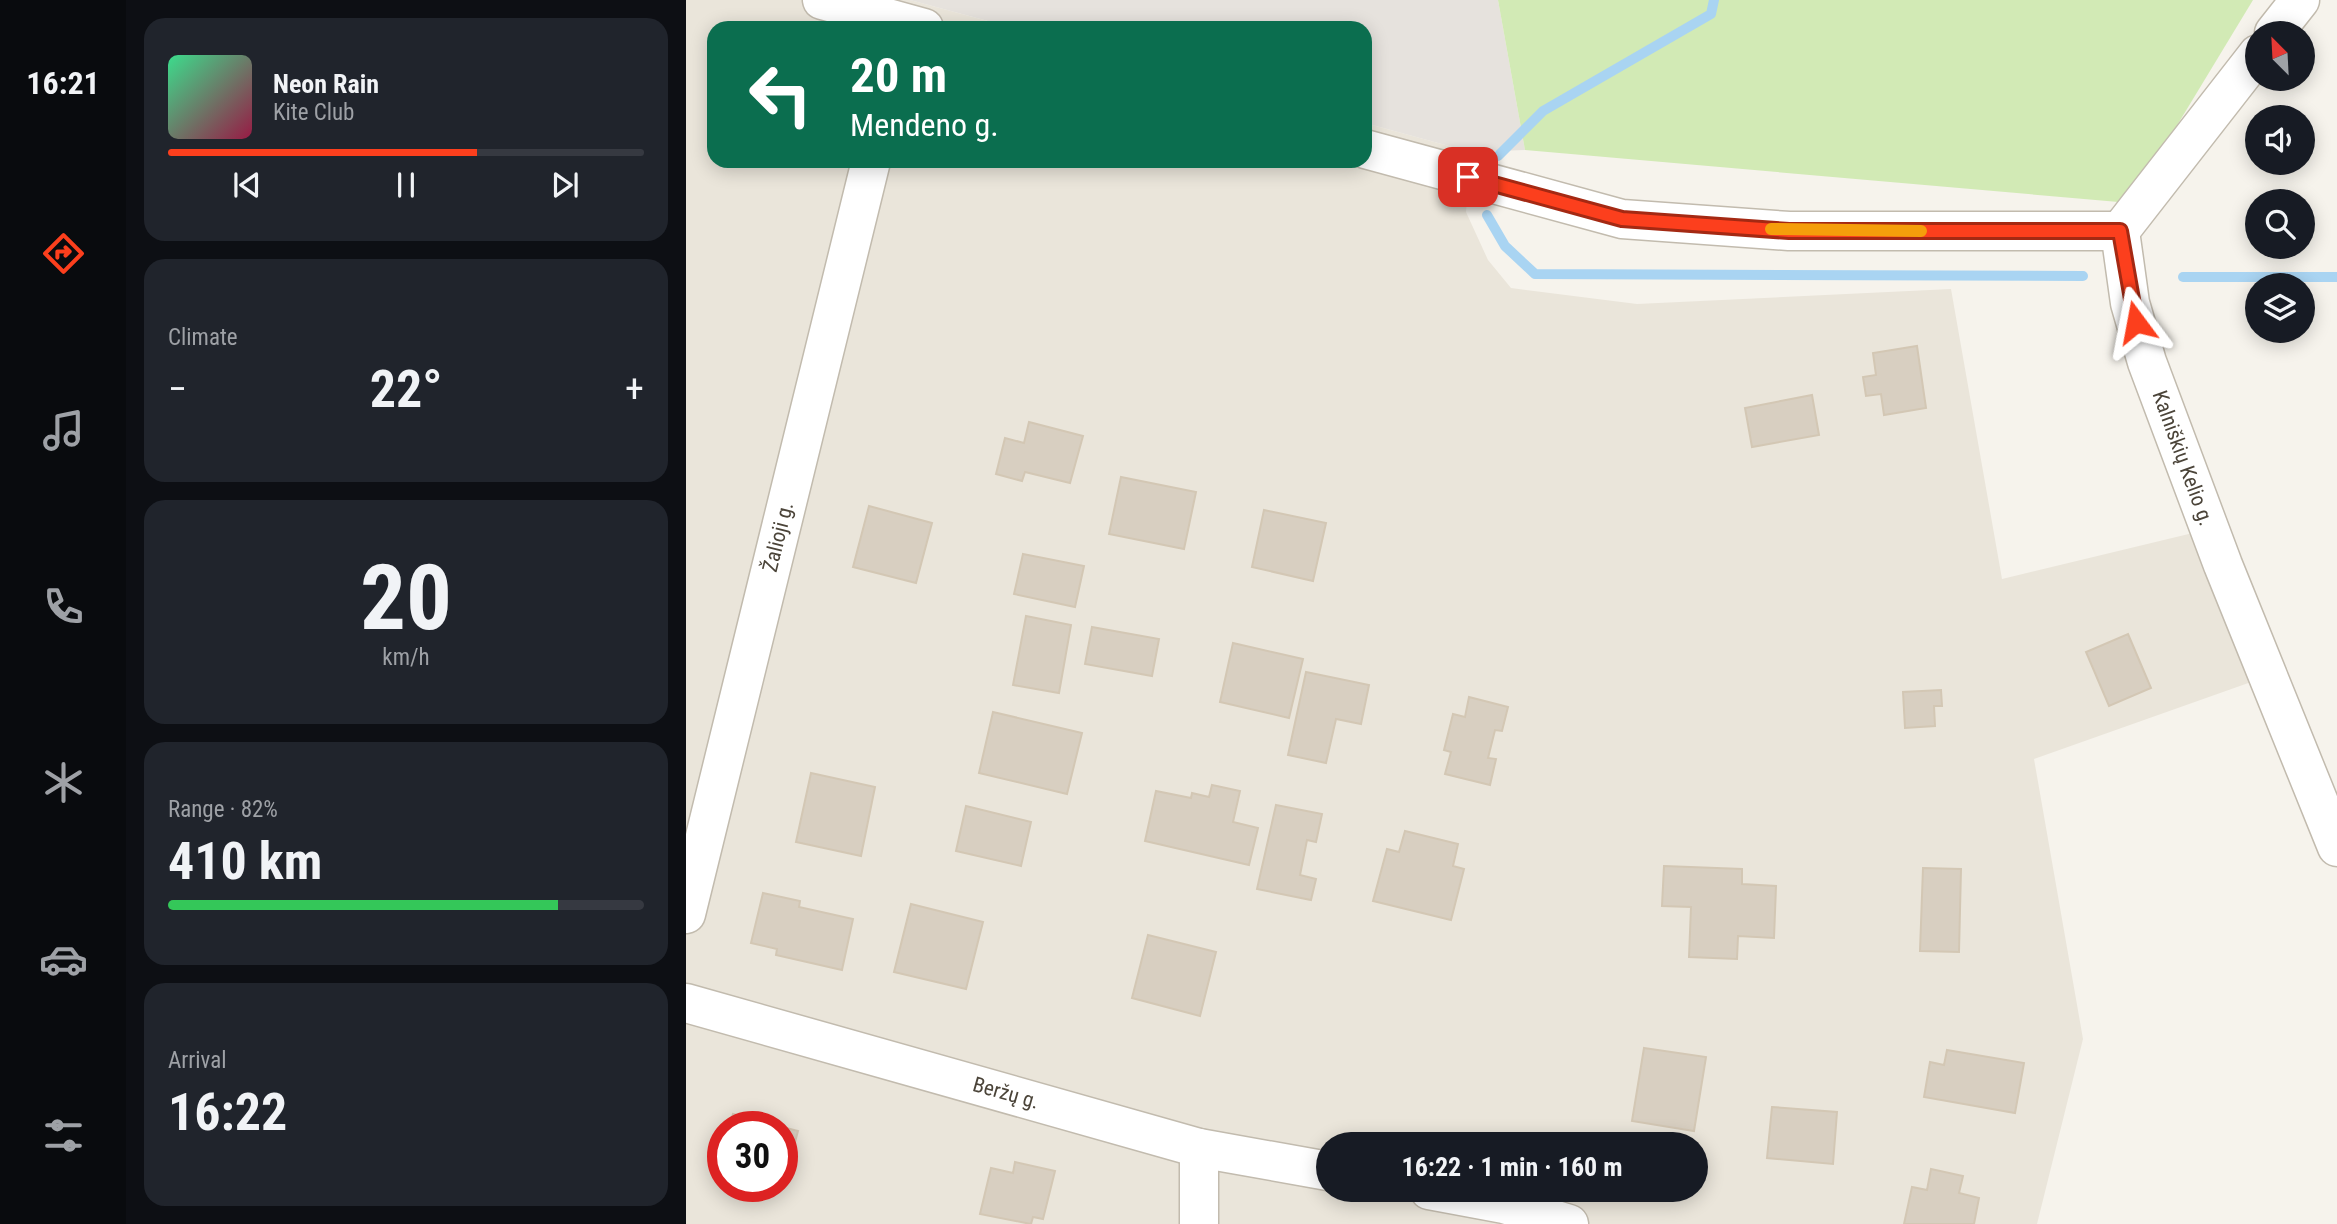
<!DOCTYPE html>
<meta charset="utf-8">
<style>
:root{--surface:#171b24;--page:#20242c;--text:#f1f3f6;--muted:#9ea1a6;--line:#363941;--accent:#fc3f1d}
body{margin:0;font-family:"Roboto Condensed",sans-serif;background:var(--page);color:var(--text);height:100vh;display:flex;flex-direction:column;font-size:26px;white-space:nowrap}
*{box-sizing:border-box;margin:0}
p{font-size:23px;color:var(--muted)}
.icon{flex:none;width:38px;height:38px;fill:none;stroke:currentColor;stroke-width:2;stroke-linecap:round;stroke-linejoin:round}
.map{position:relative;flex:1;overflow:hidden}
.details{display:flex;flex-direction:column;gap:18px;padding:18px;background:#0d0f14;width:560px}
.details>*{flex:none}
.top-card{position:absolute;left:21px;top:21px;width:665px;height:147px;border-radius:21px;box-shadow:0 4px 18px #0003;background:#0b6e4f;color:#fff;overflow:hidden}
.needle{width:46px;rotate:336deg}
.tools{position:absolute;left:1559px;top:21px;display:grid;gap:14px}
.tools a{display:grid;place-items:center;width:70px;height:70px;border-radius:50%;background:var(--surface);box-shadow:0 4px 18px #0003;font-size:35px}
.speed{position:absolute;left:21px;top:1111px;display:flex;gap:14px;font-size:35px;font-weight:700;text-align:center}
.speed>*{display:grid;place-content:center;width:91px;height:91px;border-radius:50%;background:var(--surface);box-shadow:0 4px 18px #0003;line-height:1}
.speed .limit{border:10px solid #d22;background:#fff;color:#111}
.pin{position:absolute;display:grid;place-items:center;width:60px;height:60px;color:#fff;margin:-30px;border-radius:14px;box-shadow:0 4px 10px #0006}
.me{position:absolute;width:77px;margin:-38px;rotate:347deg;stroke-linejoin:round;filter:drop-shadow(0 0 5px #0008)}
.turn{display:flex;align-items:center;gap:24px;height:147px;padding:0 28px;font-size:32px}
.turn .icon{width:91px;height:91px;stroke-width:2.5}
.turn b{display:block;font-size:49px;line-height:60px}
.big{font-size:52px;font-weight:700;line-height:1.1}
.details .widget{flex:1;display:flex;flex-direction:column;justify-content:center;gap:10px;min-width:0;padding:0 24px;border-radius:21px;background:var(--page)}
.details .dial{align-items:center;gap:0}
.dial b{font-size:91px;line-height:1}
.song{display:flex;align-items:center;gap:21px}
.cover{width:84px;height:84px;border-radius:10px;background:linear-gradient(135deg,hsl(150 70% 55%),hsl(340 70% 35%))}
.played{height:7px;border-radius:4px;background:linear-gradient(90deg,var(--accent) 65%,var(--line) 65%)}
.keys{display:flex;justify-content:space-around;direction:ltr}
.heat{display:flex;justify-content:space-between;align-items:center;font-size:38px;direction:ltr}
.charge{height:10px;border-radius:5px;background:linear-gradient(90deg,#34c759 82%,var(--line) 0)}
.trip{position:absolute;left:630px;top:1132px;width:392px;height:70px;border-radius:35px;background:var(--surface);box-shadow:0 4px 18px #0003;font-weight:700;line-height:70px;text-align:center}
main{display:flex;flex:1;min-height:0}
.tab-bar{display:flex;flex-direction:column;width:126px;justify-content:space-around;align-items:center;background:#090b0e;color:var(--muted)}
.tab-bar .icon{width:49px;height:49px}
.tab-bar .active{color:var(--accent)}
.tab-bar b{font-size:32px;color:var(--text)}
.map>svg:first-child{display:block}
.residential{fill:#eae5da;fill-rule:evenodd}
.industrial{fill:#e6e2dd}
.green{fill:#d2eab5}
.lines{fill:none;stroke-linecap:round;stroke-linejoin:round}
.stream{stroke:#a9d4f2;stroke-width:10}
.building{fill:#d8cfc1;stroke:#d3c7b4;stroke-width:2}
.minor-casing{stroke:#c2bbae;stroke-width:41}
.minor{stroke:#fff;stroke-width:38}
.route-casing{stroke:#a42913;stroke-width:18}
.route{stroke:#fc3f1d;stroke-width:12}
.slow{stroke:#f59e0b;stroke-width:12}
.labels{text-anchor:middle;stroke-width:7;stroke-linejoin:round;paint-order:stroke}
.street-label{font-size:21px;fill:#4b4439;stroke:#fff}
</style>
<main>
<nav class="tab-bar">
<b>16:21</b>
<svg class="icon active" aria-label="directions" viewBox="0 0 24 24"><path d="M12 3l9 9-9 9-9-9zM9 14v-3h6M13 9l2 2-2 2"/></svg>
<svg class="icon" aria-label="music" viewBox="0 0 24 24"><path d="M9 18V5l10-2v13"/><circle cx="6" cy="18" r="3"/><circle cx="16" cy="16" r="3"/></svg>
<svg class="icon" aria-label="phone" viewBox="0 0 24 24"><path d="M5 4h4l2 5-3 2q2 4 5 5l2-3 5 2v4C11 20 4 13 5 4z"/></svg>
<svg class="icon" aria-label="climate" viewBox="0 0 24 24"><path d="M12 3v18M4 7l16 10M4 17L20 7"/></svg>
<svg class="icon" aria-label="car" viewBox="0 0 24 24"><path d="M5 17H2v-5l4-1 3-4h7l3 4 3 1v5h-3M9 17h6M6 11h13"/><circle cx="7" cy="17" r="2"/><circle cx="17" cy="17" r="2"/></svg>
<svg class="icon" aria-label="filters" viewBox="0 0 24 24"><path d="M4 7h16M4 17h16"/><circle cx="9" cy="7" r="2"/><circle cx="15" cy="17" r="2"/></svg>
</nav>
<section class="details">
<div class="widget">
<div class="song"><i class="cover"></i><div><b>Neon Rain</b><p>Kite Club</p></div></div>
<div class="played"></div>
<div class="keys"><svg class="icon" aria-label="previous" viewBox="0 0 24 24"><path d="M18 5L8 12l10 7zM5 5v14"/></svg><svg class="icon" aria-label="pause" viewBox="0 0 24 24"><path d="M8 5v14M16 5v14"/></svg><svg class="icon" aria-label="next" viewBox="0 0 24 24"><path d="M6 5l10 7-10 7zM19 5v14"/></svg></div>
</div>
<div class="widget"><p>Climate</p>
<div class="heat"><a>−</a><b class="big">22°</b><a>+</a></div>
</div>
<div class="widget dial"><b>20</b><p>km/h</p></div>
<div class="widget"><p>Range · 82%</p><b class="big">410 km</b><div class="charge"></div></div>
<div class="widget"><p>Arrival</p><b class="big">16:22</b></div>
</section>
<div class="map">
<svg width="1651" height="1224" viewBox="0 0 1651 1224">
<rect width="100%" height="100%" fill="#f6f3ec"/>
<path class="residential" d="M0,0H224L328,28H28V161H679V123L785,152L780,212L802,260L825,288L951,304L1265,289L1316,579L1511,532L1568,681L1348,759L1397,1039L1351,1224H0ZM37,1127H96V1186H37ZM642,1144H1010V1190H642Z"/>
<path class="industrial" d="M224,0H812L839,150L785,152L679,123V28H328Z"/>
<path class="green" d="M812,0H1567L1444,203L839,150Z"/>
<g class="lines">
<g class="stream">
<path d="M812,156L857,111L1025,14L1028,0"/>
<path d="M801,215L819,246L849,274L1397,276"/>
<path d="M1497,277H1651"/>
</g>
</g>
<g class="building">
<path d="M1231,346L1240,408L1198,415L1195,394L1180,396L1177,377L1190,375L1187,353Z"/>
<path d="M1126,395L1133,435L1066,447L1059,408Z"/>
<path d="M343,422L397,436L384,483L339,472L336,481L310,474L319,438L338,443Z"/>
<path d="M435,477L510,492L498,549L423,534Z"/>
<path d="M183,506L246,523L230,583L167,567Z"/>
<path d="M578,510L640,523L627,581L566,567Z"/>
<path d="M337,554L398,566L389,607L328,594Z"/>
<path d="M340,616L385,625L373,693L327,685Z"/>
<path d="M406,627L473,639L466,676L399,664Z"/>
<path d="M1442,634L1465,688L1423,706L1400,652Z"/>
<path d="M547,643L617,659L603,718L534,702Z"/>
<path d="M620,672L683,685L675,724L650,719L640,763L602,755Z"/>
<path d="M1255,690L1256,706H1248L1249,726L1219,728L1217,692Z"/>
<path d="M783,697L822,707L816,731L809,730L802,758L810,759L804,785L759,774L765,752L758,750L767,714L779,717Z"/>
<path d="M307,712L396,733L381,794L293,773Z"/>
<path d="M125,773L189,787L175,856L110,842Z"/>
<path d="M526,785L554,791L547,822L572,828L563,865L459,841L470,791L505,798L506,793L523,797Z"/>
<path d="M590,805L636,814L630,842L621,840L614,875L630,879L625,900L571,889Z"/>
<path d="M280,806L345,822L335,866L270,851Z"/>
<path d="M719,831L772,844L767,866L778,869L765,920L687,901L701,849L713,852Z"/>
<path d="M978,866L1056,869V884L1090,886L1088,938L1052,936L1051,959L1003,957L1005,907L976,906Z"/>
<path d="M1237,868L1275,869L1273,952L1234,951Z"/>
<path d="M77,893L114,901L113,907L167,919L156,970L90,955L91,949L65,943Z"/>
<path d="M225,904L297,922L280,989L208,972Z"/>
<path d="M462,935L530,952L514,1016L446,998Z"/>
<path d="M958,1048L1020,1057L1008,1131L946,1121Z"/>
<path d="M1261,1050L1338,1063L1329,1113L1238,1097L1244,1062L1258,1065Z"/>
<path d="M1086,1107L1151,1112L1147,1164L1081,1158Z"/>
<path d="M47,1114L96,1127H43Z"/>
<path d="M96,1127L112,1131L97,1186H96Z"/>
<path d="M329,1162L369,1171L357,1219L347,1217L345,1224L294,1214L305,1168L327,1173Z"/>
<path d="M1245,1169L1277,1176L1273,1193L1293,1198L1288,1224H1218L1226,1187L1241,1190Z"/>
</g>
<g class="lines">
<defs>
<g id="minor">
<path d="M136,0L238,28"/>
<path d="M1588,33L1614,0"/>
<path d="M1572,54L1434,231L1444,303L1461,362L1537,565L1651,847"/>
<path d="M679,149L936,219L1103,231H1434"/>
<path d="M0,914L185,161"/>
<path d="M0,1003L513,1148L642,1171"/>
<path d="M743,1190L818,1204L883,1224"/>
<path d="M513,1224V1148"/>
</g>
</defs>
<use href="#minor" class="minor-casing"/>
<use href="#minor" class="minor"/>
</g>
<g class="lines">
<defs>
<path id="route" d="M782,177L936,219L1103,231H1434L1450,322"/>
</defs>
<use href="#route" class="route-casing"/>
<use href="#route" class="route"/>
<path class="slow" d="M1085,229L1235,231"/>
</g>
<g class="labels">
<g class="street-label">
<text transform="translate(1497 458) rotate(70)" y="7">Kalniškių Kelio g.</text>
<text transform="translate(92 537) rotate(-76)" y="7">Žalioji g.</text>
<text transform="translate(320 1093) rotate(16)" y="7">Beržų g.</text>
</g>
</g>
</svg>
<div class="tools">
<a><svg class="needle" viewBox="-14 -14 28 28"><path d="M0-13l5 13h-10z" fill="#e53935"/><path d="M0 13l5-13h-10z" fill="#9ea1a6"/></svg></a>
<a><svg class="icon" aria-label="sound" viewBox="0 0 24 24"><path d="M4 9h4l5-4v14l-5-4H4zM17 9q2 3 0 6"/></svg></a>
<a><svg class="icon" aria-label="search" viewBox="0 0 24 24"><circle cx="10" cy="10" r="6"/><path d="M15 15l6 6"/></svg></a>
<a><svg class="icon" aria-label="layers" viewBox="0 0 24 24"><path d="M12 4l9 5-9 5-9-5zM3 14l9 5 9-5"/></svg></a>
</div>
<div class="speed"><div class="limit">30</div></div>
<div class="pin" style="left:782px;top:177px;background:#d93025"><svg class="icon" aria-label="arrive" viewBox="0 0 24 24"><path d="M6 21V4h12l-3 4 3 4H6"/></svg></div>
<svg class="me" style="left:1450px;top:322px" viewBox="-20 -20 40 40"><path d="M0-17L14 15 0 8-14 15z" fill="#fc3f1d" stroke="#fff" stroke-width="4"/></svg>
<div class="trip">16:22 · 1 min · 160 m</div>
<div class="top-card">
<div class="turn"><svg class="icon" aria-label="left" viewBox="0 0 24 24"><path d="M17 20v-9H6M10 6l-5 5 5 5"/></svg><div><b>20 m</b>Mendeno g.</div></div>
</div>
</div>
</main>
